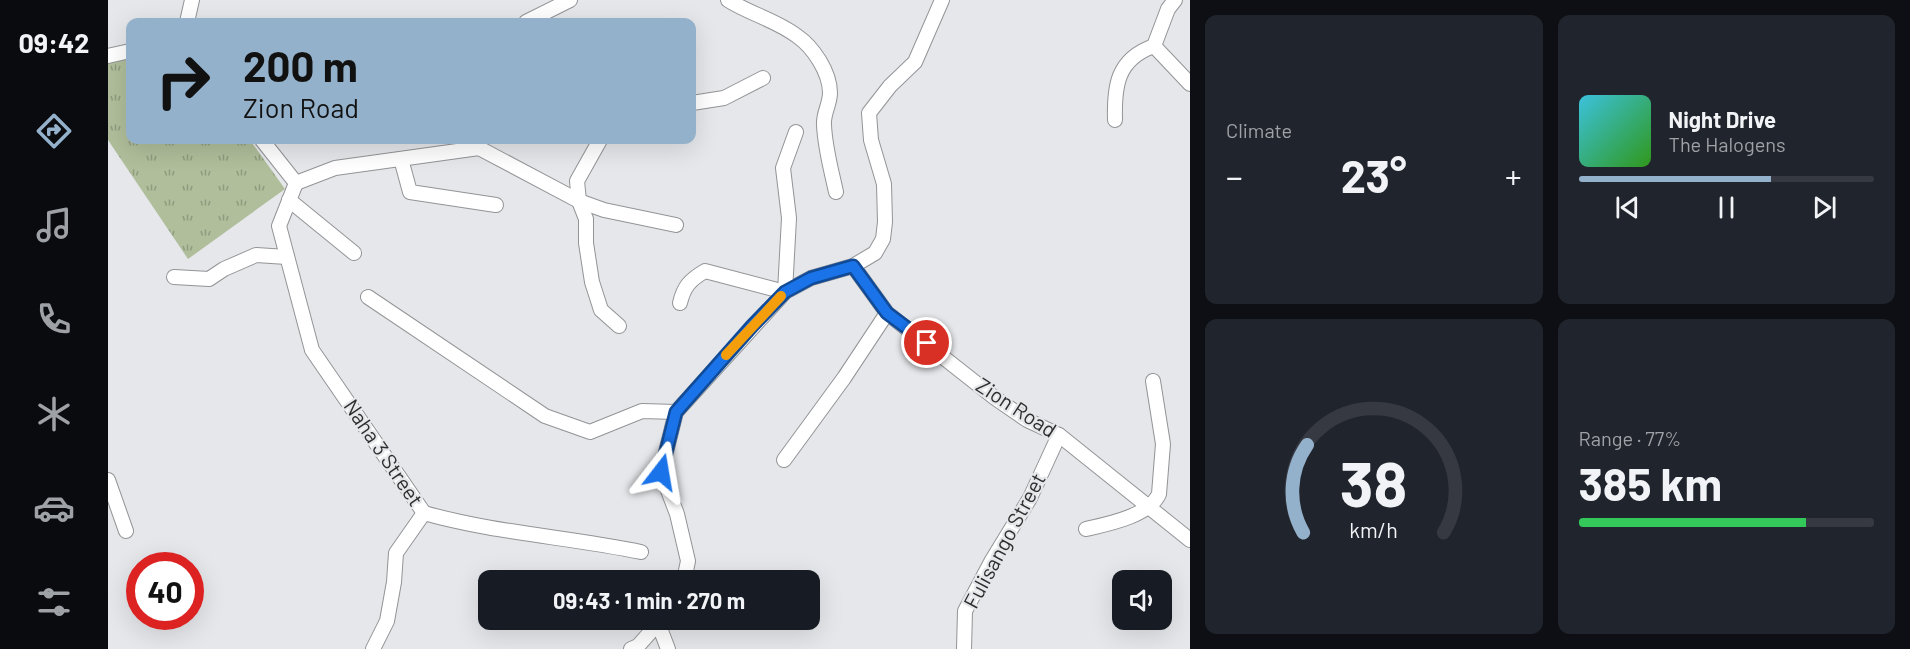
<!DOCTYPE html>
<meta charset="utf-8">
<style>
:root{--surface:#171b24;--page:#20242c;--text:#f1f3f6;--muted:#9ea1a6;--line:#363941;--accent:#94b1cb}
body{margin:0;font-family:Barlow,sans-serif;background:var(--page);color:var(--text);height:100vh;display:flex;flex-direction:column;font-size:22px;white-space:nowrap}
*{box-sizing:border-box;margin:0}
p{font-size:20px;color:var(--muted)}
.icon{flex:none;width:33px;height:33px;fill:none;stroke:currentColor;stroke-width:2;stroke-linecap:round;stroke-linejoin:round}
.map{position:relative;flex:1;overflow:hidden}
.details{display:flex;flex-direction:column;gap:15px;padding:15px;background:#0d0f14;width:720px}
.details>*{flex:none}
.banner{position:absolute;left:18px;top:18px;width:570px;height:126px;border-radius:12px;box-shadow:0 6px 24px #0002;background:#94b1cb;color:#111;overflow:hidden}
.tools{position:absolute;left:1004px;top:570px;display:grid;gap:12px}
.tools a{display:grid;place-items:center;width:60px;height:60px;border-radius:12px;background:var(--surface);box-shadow:0 6px 24px #0002;font-size:30px}
.speed{position:absolute;left:18px;top:552px;display:flex;gap:12px;font-size:30px;font-weight:700;text-align:center}
.speed>*{display:grid;place-content:center;width:78px;height:78px;border-radius:50%;background:var(--surface);box-shadow:0 6px 24px #0002;line-height:1}
.speed .limit{border:9px solid #d22;background:#fff;color:#111}
.pin{position:absolute;display:grid;place-items:center;width:51px;height:51px;color:#fff;margin:-26px;border:3px solid #fff;border-radius:50%;box-shadow:0 2px 6px #0007}
.me{position:absolute;width:66px;margin:-33px;rotate:14deg;stroke-linejoin:round;filter:drop-shadow(0 0 4px #0008)}
.turn{display:flex;align-items:center;gap:21px;height:126px;padding:0 18px;font-size:27px}
.turn .icon{width:78px;height:78px;stroke-width:2.5}
.turn b{display:block;font-size:42px;line-height:51px}
.big{font-size:45px;font-weight:700;line-height:1.1}
.details .tile{flex:1;display:flex;flex-direction:column;justify-content:center;gap:9px;min-width:0;padding:0 21px;border-radius:12px;background:var(--page)}
.details .dial{align-items:center;gap:0}
.dial svg{height:156px;overflow:visible;fill:none;stroke:var(--line);stroke-width:7;stroke-linecap:round;text-anchor:middle}
.dial text{fill:var(--text);stroke:none}
.song{display:flex;align-items:center;gap:18px}
.cover{width:72px;height:72px;border-radius:9px;background:linear-gradient(135deg,hsl(190 70% 55%),hsl(110 70% 35%))}
.played{height:6px;border-radius:3px;background:linear-gradient(90deg,var(--accent) 65%,var(--line) 65%)}
.keys{display:flex;justify-content:space-around;direction:ltr}
.heat{display:flex;justify-content:space-between;align-items:center;font-size:33px;direction:ltr}
.charge{height:9px;border-radius:4px;background:linear-gradient(90deg,#34c759 77%,var(--line) 0)}
.details .tiles{flex:1;display:grid;gap:15px;grid-template-columns:repeat(2,1fr)}
.trip{position:absolute;left:370px;top:570px;width:342px;height:60px;border-radius:12px;background:var(--surface);box-shadow:0 6px 24px #0002;font-weight:700;line-height:60px;text-align:center}
main{display:flex;flex:1;min-height:0}
.dock{display:flex;flex-direction:column;width:108px;justify-content:space-around;align-items:center;background:#090b0e;color:var(--muted)}
.dock .icon{width:42px;height:42px}
.dock .active{color:var(--accent)}
.dock b{font-size:27px;color:var(--text)}
.map>svg:first-child{display:block}
.grass{fill:url(#grass-tufts)}
.lines{fill:none;stroke-linecap:round;stroke-linejoin:round}
.minor-casing{stroke:#929496;stroke-width:16}
.minor{stroke:#fff;stroke-width:14}
.route-casing{stroke:#114b97;stroke-width:15}
.route{stroke:#1a73e8;stroke-width:10}
.slow{stroke:#f59e0b;stroke-width:10}
.labels{text-anchor:middle;stroke-width:4.5;stroke-linejoin:round;paint-order:stroke}
.street-label{font-size:21px;fill:#2e2e2f;stroke:#e5e7ea}
</style>
<main>
<nav class="dock">
<b>09:42</b>
<svg class="icon active" aria-label="directions" viewBox="0 0 24 24"><path d="M12 3l9 9-9 9-9-9zM9 14v-3h6M13 9l2 2-2 2"/></svg>
<svg class="icon" aria-label="music" viewBox="0 0 24 24"><path d="M9 18V5l10-2v13"/><circle cx="6" cy="18" r="3"/><circle cx="16" cy="16" r="3"/></svg>
<svg class="icon" aria-label="phone" viewBox="0 0 24 24"><path d="M5 4h4l2 5-3 2q2 4 5 5l2-3 5 2v4C11 20 4 13 5 4z"/></svg>
<svg class="icon" aria-label="climate" viewBox="0 0 24 24"><path d="M12 3v18M4 7l16 10M4 17L20 7"/></svg>
<svg class="icon" aria-label="car" viewBox="0 0 24 24"><path d="M5 17H2v-5l4-1 3-4h7l3 4 3 1v5h-3M9 17h6M6 11h13"/><circle cx="7" cy="17" r="2"/><circle cx="17" cy="17" r="2"/></svg>
<svg class="icon" aria-label="filters" viewBox="0 0 24 24"><path d="M4 7h16M4 17h16"/><circle cx="9" cy="7" r="2"/><circle cx="15" cy="17" r="2"/></svg>
</nav>
<div class="map">
<svg width="1082" height="649" viewBox="0 0 1082 649">
<defs>
<pattern id="grass-tufts" width="24" height="20" patternUnits="userSpaceOnUse" patternTransform="scale(1.5)"><rect width="24" height="20" fill="#b0be9b"/><path d="M3 7l-1-3M5 7V3M7 7l1-3M15 17l-1-3M17 17v-4M19 17l1-3" fill="none" stroke="#909b7f"/></pattern>
</defs>
<rect width="100%" height="100%" fill="#e5e7ea"/>
<path class="grass" d="M22,54V140H142L177,189L80,259L0,140V62Z"/>
<g class="lines">
<defs>
<g id="minor">
<path d="M620,0C642,14 668,20 689,36C705,47 722,72 722,93C722,104 715,114 716,125C717,148 723,169 728,192"/>
<path d="M1067,0L1060,9L1046,46L1082,84"/>
<path d="M79,22L84,0"/>
<path d="M418,22L462,0"/>
<path d="M0,56L22,51"/>
<path d="M584,103L616,98L655,78"/>
<path d="M1007,120C1006,86 1009,59 1046,46"/>
<path d="M154,140L188,183"/>
<path d="M492,140L469,181L471,201L478,219V243L484,282L493,310L511,326"/>
<path d="M293,159L302,192L388,205"/>
<path d="M188,183L171,226L204,350L316,513C387,533 460,537 533,552"/>
<path d="M188,183L227,168L371,148L471,201L496,210L568,225"/>
<path d="M181,200L246,253"/>
<path d="M745,266L779,313L887,398L919,420L951,435L1082,540"/>
<path d="M66,277L101,279L116,269L148,255L179,257"/>
<path d="M260,297L437,416L482,432L534,411L568,412"/>
<path d="M572,303C576,286 582,280 597,271L677,292L681,218L675,168L688,132"/>
<path d="M676,460L736,378L779,313"/>
<path d="M0,480L18,531"/>
<path d="M978,529C1000,524 1041,516 1051,494L1055,444L1045,381"/>
<path d="M576,580L580,561L569,514L553,472L568,412L677,292L703,278L745,266L767,253L775,239L777,222L776,184L763,140L761,113L782,86L807,62L834,0"/>
<path d="M550,623L560,649"/>
<path d="M265,649L279,621L286,582L288,553L316,513"/>
<path d="M523,649L530,646L553,620"/>
<path d="M856,649L857,611L883,562L922,498L951,435"/>
</g>
</defs>
<use href="#minor" class="minor-casing"/>
<use href="#minor" class="minor"/>
</g>
<g class="lines">
<defs>
<path id="route" d="M553,472L568,412L644,326L677,292L703,278L745,266L779,313L819,343"/>
</defs>
<use href="#route" class="route-casing"/>
<use href="#route" class="route"/>
<path class="slow" d="M618,355L673,296"/>
</g>
<g class="labels">
<g class="street-label">
<text transform="translate(908 408) rotate(33)" y="7">Zion Road</text>
<text transform="translate(275 453) rotate(56)" y="7">Naha 3 Street</text>
<text transform="translate(897 541) rotate(-62)" y="7">Fulisango Street</text>
</g>
</g>
</svg>
<div class="tools">
<a><svg class="icon" aria-label="sound" viewBox="0 0 24 24"><path d="M4 9h4l5-4v14l-5-4H4zM17 9q2 3 0 6"/></svg></a>
</div>
<div class="speed"><div class="limit">40</div></div>
<div class="pin" style="left:819px;top:343px;background:#d93025"><svg class="icon" aria-label="arrive" viewBox="0 0 24 24"><path d="M6 21V4h12l-3 4 3 4H6"/></svg></div>
<svg class="me" style="left:553px;top:472px" viewBox="-20 -20 40 40"><path d="M0-17L14 15 0 8-14 15z" fill="#1a73e8" stroke="#fff" stroke-width="4"/></svg>
<div class="trip">09:43 · 1 min · 270 m</div>
<div class="banner">
<div class="turn"><svg class="icon" aria-label="right" viewBox="0 0 24 24"><path d="M7 20v-9h11M14 6l5 5-5 5"/></svg><div><b>200 m</b>Zion Road</div></div>
</div>
</div>
<section class="details">
<div class="tiles">
<div class="tile"><p>Climate</p>
<div class="heat"><a>−</a><b class="big">23°</b><a>+</a></div>
</div>
<div class="tile">
<div class="song"><i class="cover"></i><div><b>Night Drive</b><p>The Halogens</p></div></div>
<div class="played"></div>
<div class="keys"><svg class="icon" aria-label="previous" viewBox="0 0 24 24"><path d="M18 5L8 12l10 7zM5 5v14"/></svg><svg class="icon" aria-label="pause" viewBox="0 0 24 24"><path d="M8 5v14M16 5v14"/></svg><svg class="icon" aria-label="next" viewBox="0 0 24 24"><path d="M6 5l10 7-10 7zM19 5v14"/></svg></div>
</div>
<div class="tile dial"><svg viewBox="0 0 100 80">
<path d="M14 69A42 42 0 1 1 86 69"/>
<path d="M14 69A42 42 0 0 1 16 24" stroke="#94b1cb"/>
<text x="50" y="56" font-size="32" font-weight="700">38</text>
<text x="50" y="72" font-size="11">km/h</text>
</svg></div>
<div class="tile"><p>Range · 77%</p><b class="big">385 km</b><div class="charge"></div></div>
</div>
</section>
</main>
